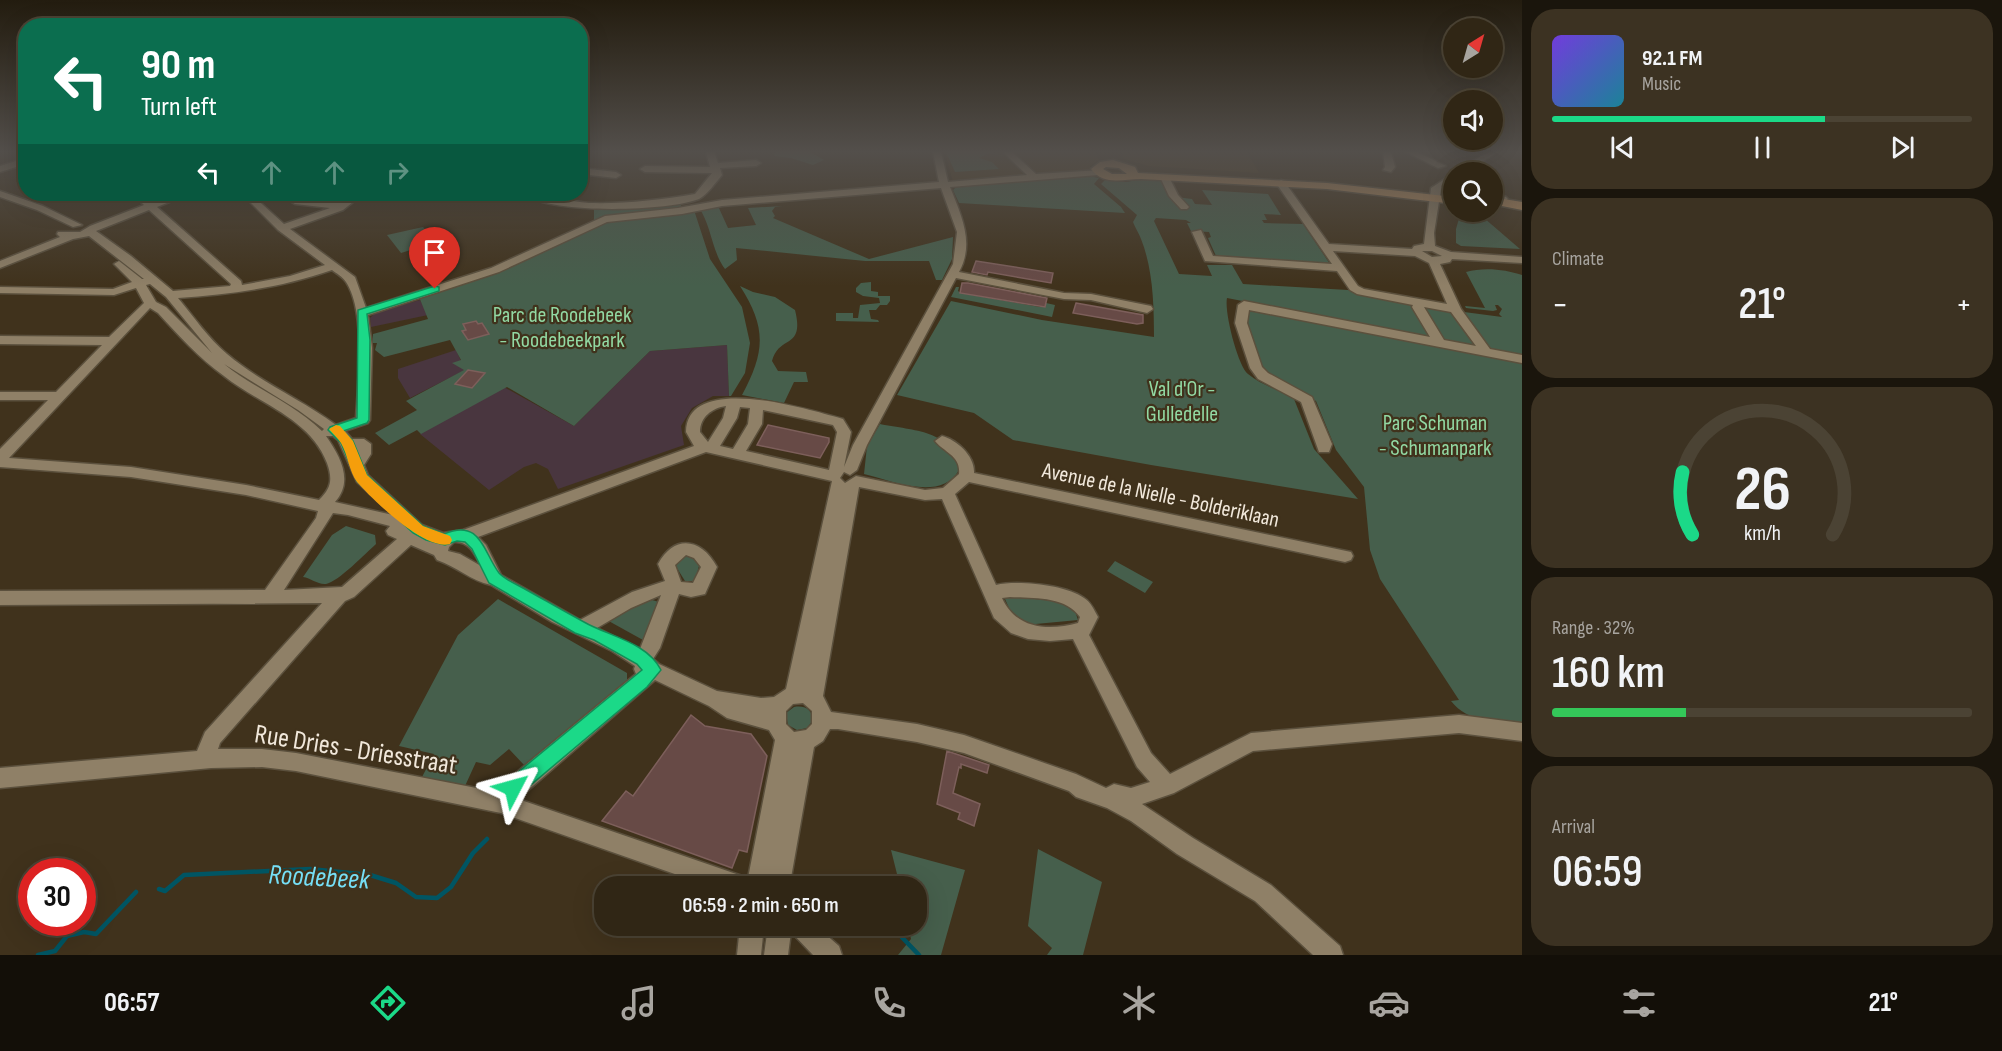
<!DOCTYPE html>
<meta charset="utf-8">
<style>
:root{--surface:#302615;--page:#3c3222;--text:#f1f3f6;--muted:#a8a5a0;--line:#4b4334;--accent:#1bd988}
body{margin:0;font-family:"Sofia Sans Condensed",sans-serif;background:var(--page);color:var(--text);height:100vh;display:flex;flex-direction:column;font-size:22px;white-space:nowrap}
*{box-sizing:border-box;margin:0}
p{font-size:20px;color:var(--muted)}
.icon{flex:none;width:33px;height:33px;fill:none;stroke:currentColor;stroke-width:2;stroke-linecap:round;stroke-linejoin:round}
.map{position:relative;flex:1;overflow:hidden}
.sheet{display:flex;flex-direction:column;gap:9px;padding:9px;background:#1a150c;width:480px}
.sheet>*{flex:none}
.guide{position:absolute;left:18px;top:18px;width:570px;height:183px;border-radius:24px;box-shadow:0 6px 24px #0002,0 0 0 2px var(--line);background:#0b6e4f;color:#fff;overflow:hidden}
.needle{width:39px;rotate:37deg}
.controls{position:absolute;left:1443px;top:18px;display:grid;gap:12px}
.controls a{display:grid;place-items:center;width:60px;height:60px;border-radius:50%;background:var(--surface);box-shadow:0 6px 24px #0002,0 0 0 2px var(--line);font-size:30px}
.speed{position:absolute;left:18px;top:858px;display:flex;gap:12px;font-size:30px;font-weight:700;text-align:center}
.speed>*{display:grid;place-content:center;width:78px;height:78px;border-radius:50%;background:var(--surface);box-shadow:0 6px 24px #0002,0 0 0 2px var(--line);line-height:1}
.speed .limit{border:9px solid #d22;background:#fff;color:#111}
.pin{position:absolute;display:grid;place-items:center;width:51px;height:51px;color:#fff;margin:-62px -26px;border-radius:50% 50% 50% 0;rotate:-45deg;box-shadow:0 0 6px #0007}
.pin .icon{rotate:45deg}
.me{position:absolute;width:66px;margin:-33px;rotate:51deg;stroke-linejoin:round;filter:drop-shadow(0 0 4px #0008)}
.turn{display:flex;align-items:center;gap:21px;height:126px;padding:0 24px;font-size:27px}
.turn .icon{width:78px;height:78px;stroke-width:2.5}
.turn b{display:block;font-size:42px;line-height:51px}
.lanes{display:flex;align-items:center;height:57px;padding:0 24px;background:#0003;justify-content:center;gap:30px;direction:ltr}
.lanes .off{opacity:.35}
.big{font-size:45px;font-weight:600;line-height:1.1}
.sheet .tile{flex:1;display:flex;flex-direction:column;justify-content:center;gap:9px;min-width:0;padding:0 21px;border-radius:24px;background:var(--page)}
.sheet .dial{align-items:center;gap:0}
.dial svg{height:156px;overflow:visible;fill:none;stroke:var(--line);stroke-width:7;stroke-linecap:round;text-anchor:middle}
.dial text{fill:var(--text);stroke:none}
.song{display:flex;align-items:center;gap:18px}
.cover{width:72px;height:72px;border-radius:9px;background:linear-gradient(135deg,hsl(260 70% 55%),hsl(190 70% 35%))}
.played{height:6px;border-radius:3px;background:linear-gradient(90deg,var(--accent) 65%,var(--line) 65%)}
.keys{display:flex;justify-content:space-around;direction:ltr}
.heat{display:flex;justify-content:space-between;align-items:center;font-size:33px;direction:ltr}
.charge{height:9px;border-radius:4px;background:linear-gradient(90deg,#34c759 32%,var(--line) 0)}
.trip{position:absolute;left:594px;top:876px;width:333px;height:60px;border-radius:24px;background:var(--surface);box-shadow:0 6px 24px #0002,0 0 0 2px var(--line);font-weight:600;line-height:60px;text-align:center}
.menu{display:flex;height:96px;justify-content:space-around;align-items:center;background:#130f08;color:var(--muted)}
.menu .icon{width:42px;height:42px}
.menu .selected{color:var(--accent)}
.menu b{font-size:27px;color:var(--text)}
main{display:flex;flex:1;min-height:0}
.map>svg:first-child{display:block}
.built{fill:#4d3b1e}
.education{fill:#49363f}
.green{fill:#465f4c}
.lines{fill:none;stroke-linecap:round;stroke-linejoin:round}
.stream{stroke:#005563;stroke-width:4.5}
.building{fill:#674a46;stroke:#7d5f5b;stroke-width:1.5}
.minor-casing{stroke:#5b503d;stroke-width:3}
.major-casing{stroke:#5b503d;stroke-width:3}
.minor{fill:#8f8067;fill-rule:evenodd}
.major{fill:#b48b5d;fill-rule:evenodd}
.route{fill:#1bd988;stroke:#128d58;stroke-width:1.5}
.slow{fill:#f59e0b}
.labels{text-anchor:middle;stroke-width:4.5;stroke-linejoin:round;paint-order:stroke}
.park-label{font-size:22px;fill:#92d9a3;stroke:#40321c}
.street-label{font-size:22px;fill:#f1e8db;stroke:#40321c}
.near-street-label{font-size:27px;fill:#f1e8db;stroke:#40321c}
.near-water-label{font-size:28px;font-style:italic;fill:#75dff6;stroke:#40321c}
</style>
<main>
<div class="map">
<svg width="1522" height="955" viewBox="0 0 1522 955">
<rect width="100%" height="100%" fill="#40321c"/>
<g class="built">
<path d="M945,152H1096L1099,160L1090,166V171L953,182Z"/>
<path d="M1122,152H1247L1259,173L1149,166L1124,159Z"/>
</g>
<g class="education">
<path d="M420,300L428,315L371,327L370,318L376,312Z"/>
<path d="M727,345L729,396H713L692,408L681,426L684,445L558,489L548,469L536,463L524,467L489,490L420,434L502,386L574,426L650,351Z"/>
<path d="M456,350L461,361L453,363L465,370L410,398L398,378V369Z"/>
</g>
<g class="green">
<path d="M775,152H810L824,160L813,165L791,158L774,156Z"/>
<path d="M946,152H991L1005,157L989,153L979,158L992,162L999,169L955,172Z"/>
<path d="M1089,176L1099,178L1094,184L1121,207L1125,213L959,203L953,190L956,187Z"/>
<path d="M1143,179L1166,180L1176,197L1192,199L1195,204L1212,205L1202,190L1268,194L1281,215L1264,214L1267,220H1262L1264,223L1303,224L1330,264L1216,256L1208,238L1211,237L1209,232L1191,231L1187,223H1191L1186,220L1156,218L1154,221L1179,274L1212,276L1207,265H1232L1243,284L1348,290L1449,310L1502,317L1499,314L1502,309L1498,305H1495L1497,310L1493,311L1466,308L1465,306L1485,308L1466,272C1483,267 1505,269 1522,275V356L1227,298C1224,312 1238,366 1248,374C1261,385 1280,390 1294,399L1314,449L1358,499L1151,465L1013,440L974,413L897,395L951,301L1042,320L1154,337C1154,305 1153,269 1141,239C1139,233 1135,228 1133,222L1137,215L1101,184L1105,180L1126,182Z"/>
<path d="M681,204V210L594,223V208Z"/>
<path d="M698,206H718L728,228L756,225L748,208L783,206L787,209L783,206L775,207L772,211L775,216L773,218L869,259L953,237L952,259L942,280H936L929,261H865L736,248L737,260L725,269C711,250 712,226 698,206Z"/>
<path d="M693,207L710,259L742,307L750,343L745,373L731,396H729L727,345L650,351L574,426L507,387L421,434L417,430L389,445L375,433L417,410L406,401L464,370L452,363L461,360L450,340L384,357L375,350L377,343H372L373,334L428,319L419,297L485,275L605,221Z"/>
<path d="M1460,215L1484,218L1520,249L1461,246L1456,243V229Z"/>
<path d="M423,227L436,242L401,253L387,235Z"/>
<path d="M871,282V291L878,292V296H890V301L887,305H880L876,310H869L871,319L878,320L879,322L836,321V313H853V318H858L860,305L880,303L879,298L863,296L856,292V288L861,283Z"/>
<path d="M740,286L753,292L775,297L795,310C805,350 779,334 772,361L778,371L806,372L808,382H794L784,403L742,395C765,352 767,328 740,286Z"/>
<path d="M956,287H959L958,291L961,293L1040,307H1045L1046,303L1055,305L1052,317L951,297Z"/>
<path d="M1248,309L1522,361V723C1496,721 1468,723 1451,701L1459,700L1380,579L1370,550L1364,487L1336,450L1316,401L1263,370L1248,324Z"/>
<path d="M880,424C914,431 952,429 959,470C941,502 893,481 864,474L867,446Z"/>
<path d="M346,526L375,535L376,544C366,553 338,582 326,584C318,585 311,578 303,577L332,535Z"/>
<path d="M682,556L695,558L699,566L695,581H685L675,565L676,560Z"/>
<path d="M1115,561L1153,582L1145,593L1107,571Z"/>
<path d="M1007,596L1063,602L1074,608L1078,620L1025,625L1012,615L1005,599Z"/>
<path d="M498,599L627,673V683L525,766L509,749L490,765L476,762L465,786L422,777L434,754L399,746L458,635Z"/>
<path d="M652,600L659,602L643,640L605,619Z"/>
<path d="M794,707C804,705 812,709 813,720L807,728L797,730L788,725L786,713Z"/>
<path d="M1038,849L1102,882L1083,955H1047L1052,948L1028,926Z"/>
<path d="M891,850L965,870L941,955H898L911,939L908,926H916V886H900Z"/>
</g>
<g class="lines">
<g class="stream">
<path d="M159,889L165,891L184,875L310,869L370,875L396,883L416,897L437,898L451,887L473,853L487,839"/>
<path d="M894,929L919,955"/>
<path d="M38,955L55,951L67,936L84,932L96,934L136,892"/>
</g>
</g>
<g class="building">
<path d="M976,261L1053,273L1051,283L988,272L987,275L972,272Z"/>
<path d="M962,283H968L1047,298L1045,307L960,293Z"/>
<path d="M1076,303L1143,315V323L1137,324L1073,313Z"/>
<path d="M476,321L478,324L482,323L489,334L468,340L462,331L466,330L463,324Z"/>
<path d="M468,370L485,373L472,388L455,384Z"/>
<path d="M768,425L829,438V442L820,458L757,445Z"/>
<path d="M691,715L705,726L751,734L767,756L747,852L739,850L732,868L602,821L626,791L633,796Z"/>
<path d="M947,751L989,765L987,773L961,764V768L959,767L953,793L980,804L974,826L958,819L960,813L937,804Z"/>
</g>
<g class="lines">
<defs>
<g id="minor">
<path d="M706,152H714L718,163L756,160L761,163L756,166L720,168L722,175C716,182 707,195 699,199C669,211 551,215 525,194C541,192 569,202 589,203C624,204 660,200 695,194L712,173L645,172L640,169L645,166L710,167Z"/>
<path d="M933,152H941L948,182L1027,175L1003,152H1012L1036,174L1101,170V174L1098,175L950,187C961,215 975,243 959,272L1064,293L1091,294L1151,306L1153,309L1147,313L1091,300L1064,299L956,278L867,445L857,470L850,475L844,472L840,478L845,483L856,476L925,490L943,488L959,474C961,456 945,453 935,441L942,436C957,440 975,456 974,473L1351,552L1353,556L1351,560L1345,562L969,482L955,494L996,585C1018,580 1066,585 1084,598C1091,602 1094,610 1098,617L1089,635L1151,753L1170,774L1251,733L1459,715L1522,723V741L1459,733L1253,751L1174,793L1142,804L1193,838L1271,885L1340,946L1343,955H1313L1255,901L1177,854L1131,821L1107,808L1076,797L1069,791L964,753L917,742L838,729H830L823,741L814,747L791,878L792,886H709L501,813L296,771L262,767L211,768L0,788V768L197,751L205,732L322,603L0,605V591L265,590L316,518L318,511L246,495L131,477L0,467V449L48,400H0V392H56L102,345L0,344V336L109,337L144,303L136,288L114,295L0,293V287L113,289L132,282L114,264L119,261L142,279H144L89,236L73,239L0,268V261L60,237L57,234L58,232H80L90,226L144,205L140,201L142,199H148L152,202L174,194H185L184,196L157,207L241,281L242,285L290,276L325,265L278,230L242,194H251L284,224L330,208L295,204L290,201L292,199L340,203L352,194H357L360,196L358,198L343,210L290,229L355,277L366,308L491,268L605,216L678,208L722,200L939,182ZM941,188L957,232L953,264L853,445L844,467L851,432L843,419C810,410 687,371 686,432L694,446L463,530L443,533L422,525L368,475L364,465L371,454V444L364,439H352L345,431L368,423L370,420L372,348L368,315L499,272L607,222L682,214L722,206ZM149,210L231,284L230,286L173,291L131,256L96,231ZM332,270C336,273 343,277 346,282C366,312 358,383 356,418L336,425C301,399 260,382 227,354C208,338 194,317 178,298C232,294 280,288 332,270ZM150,284L166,297L212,353L166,307L156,302L146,285ZM150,308L158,313C178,335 199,358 224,376C259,404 310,418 327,463C333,480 331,488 319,500L246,485L131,467L9,458ZM224,364L298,410L324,429L322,431C293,403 255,389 224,364ZM726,406L723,418L708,442L700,432C700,417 712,408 726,406ZM740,407L750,408L748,424L733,449L720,446L737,418ZM763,410L833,425L837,432L829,470L746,451L762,424ZM326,436H333L338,440L357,482L393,515L335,502C354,481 340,456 326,436ZM706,452L832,481L786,689L774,697L761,698L717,691L659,664L653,659L660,648L679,594L691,597L705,594L717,567C702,539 675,533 658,564L665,581L632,592L580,620L501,575L486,545L478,537ZM859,487L925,500L942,499L994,618L1011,633L1028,639L1050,641L1073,639L1137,767L1150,782L1131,788L1114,784L1106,788L1076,774L964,735L917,724L831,712L823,696ZM333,513L348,515L390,526L386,531L388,535L397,539L342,587L284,590ZM454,542C469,541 475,554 481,566L460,554L448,551L449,547ZM411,545L434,555L437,560C456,566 471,581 491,585L552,622L612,651L635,666L634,669L636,674L506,781L497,792L296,753L262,749H218L220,743L345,601L354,597ZM686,555L694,558L701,567L693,583L681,582L675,565ZM661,595L640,649L597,628L631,608ZM1010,597C1032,598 1066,596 1080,617L1078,623C1048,631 1016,629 1002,598ZM655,680L709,706L727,718L769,730L775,740L748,878L518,799ZM803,703L812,711V724L806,730L794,732L786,724V711L793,704Z"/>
<path d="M1383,152H1391L1395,167L1391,172L1383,170L1385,167Z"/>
<path d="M1406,152H1417L1446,166L1438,168Z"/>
<path d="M1488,152H1498L1466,172H1455Z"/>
<path d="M26,158V164L0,172V166Z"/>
<path d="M580,168L616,172L621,175L616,178L580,174Z"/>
<path d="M1454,173V181L1441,189L1434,233L1435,246L1451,252L1522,257V263L1452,259L1450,262L1440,264L1461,309L1490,349L1522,355V363L1249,310L1247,323L1262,367L1268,373L1312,397L1332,444L1329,452H1319L1301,402L1258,379L1250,368L1235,323L1238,305L1244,301L1430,337L1412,307L1413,305L1357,294L1350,290L1337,271L1205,261L1192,232L1201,230L1213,256L1332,264L1276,183L1281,180L1284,181L1329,244L1412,249L1414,246L1424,244L1431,188ZM1333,251L1415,256L1429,263L1447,304L1364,289L1358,286ZM1422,251H1432L1442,256L1432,257ZM1424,307L1451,312L1476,346L1444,340Z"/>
<path d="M1163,177H1169L1178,195L1189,207L1187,209H1181L1169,196L1161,179Z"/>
<path d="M0,191L43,206L82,225L73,227L37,210L0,197Z"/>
<path d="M1492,193L1506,197L1508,199L1503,202L1492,199Z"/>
<path d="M493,194H506L512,197L507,200Z"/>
<path d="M740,926H764L761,955H737Z"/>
<path d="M768,926H816L839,946L842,955H813L791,932L788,955H764Z"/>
</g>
<g id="major">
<path d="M1113,160L1135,167L1138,173L1327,183L1454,197V204L1327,189L1141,179C1122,179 1104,186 1091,169L1100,162ZM1106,167L1119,168L1127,174H1112L1103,169Z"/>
<path d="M1492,197L1522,202V210L1492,204Z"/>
</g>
</defs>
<use href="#minor" class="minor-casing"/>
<use href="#major" class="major-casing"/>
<use href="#minor" class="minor"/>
<use href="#major" class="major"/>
</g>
<linearGradient id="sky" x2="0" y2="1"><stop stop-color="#231c0f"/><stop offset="0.53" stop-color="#534f4b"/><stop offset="1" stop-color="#534f4b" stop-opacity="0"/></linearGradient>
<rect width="1522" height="286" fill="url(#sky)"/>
<path class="route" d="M435,286L439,287V291L367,314L370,340L369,420L367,423L343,431L353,441L367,475L423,526L444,534C481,518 483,552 499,573C504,579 516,584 523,588C543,599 563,611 584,622C608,636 647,642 661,670L647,687L520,794L513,797L506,794L504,788L506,782L642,670L637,664L594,640L575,633L489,583L472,549L465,542L457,541L445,545L426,540L413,533L357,481L341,443L328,430L330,427L357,418L358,310Z"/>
<path class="slow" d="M336,425L340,426L353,441L367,475L423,526L450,536L452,540L450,544C425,551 373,500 357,482C349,471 348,455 341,443C338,438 333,434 329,429Z"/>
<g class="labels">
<g class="park-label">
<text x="562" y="322">Parc de Roodebeek<tspan x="562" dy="25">- Roodebeekpark</tspan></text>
<text x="1182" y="396">Val d'Or -<tspan x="1182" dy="25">Gulledelle</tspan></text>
<text x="1435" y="430">Parc Schuman<tspan x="1435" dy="25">- Schumanpark</tspan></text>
</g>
<g class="street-label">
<text transform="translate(1161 494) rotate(12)" y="8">Avenue de la Nielle - Bolderiklaan</text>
</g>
<g class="near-street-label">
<text transform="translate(356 749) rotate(9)" y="9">Rue Dries - Driesstraat</text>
</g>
<g class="near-water-label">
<text transform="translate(319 876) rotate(3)" y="10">Roodebeek</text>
</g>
</g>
</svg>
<div class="controls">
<a><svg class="needle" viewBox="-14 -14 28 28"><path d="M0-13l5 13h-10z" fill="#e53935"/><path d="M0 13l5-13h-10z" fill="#a8a5a0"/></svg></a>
<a><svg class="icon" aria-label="sound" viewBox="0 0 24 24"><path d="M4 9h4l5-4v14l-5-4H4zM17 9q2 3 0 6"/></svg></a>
<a><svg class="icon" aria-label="search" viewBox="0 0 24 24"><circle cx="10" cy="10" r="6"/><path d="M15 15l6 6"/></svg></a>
</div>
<div class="speed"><div class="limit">30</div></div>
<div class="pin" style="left:435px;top:289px;background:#d93025"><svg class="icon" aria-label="arrive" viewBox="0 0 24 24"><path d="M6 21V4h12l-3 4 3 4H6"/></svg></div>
<svg class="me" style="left:513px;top:788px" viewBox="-20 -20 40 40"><path d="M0-17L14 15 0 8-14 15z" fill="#1bd988" stroke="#fff" stroke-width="4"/></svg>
<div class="trip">06:59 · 2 min · 650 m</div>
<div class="guide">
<div class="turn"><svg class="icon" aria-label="left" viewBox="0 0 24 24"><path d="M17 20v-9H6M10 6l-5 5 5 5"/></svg><div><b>90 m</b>Turn left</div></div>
<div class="lanes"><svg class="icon" aria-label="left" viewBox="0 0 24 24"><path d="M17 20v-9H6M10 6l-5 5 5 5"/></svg><svg class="icon off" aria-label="ahead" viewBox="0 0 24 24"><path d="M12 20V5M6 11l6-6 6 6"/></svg><svg class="icon off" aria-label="ahead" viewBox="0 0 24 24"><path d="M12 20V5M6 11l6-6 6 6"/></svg><svg class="icon off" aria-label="right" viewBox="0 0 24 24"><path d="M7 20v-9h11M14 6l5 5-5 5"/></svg></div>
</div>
</div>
<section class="sheet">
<div class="tile">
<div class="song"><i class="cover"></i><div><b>92.1 FM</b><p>Music</p></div></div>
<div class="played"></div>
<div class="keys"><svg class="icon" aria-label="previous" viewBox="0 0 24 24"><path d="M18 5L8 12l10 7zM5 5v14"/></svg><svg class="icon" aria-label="pause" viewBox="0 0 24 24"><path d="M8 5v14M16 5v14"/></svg><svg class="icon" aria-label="next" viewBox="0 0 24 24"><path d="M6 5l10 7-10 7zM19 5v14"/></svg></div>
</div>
<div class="tile"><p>Climate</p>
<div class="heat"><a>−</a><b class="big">21°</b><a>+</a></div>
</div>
<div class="tile dial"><svg viewBox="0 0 100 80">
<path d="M14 69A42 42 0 1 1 86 69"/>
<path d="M14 69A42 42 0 0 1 9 37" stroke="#1bd988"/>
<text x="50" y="56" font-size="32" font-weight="700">26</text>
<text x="50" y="72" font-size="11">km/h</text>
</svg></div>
<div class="tile"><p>Range · 32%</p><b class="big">160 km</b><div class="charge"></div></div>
<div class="tile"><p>Arrival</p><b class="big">06:59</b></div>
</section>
</main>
<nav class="menu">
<b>06:57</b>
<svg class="icon selected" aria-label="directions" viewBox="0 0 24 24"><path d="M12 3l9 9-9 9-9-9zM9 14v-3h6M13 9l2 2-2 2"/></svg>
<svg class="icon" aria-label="music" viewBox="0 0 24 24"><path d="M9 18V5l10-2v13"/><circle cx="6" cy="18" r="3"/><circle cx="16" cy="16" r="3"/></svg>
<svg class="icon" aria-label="phone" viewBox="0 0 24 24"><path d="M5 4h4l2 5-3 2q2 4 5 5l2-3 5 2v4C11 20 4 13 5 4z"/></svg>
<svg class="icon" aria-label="climate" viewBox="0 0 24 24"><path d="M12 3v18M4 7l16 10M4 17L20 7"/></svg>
<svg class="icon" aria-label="car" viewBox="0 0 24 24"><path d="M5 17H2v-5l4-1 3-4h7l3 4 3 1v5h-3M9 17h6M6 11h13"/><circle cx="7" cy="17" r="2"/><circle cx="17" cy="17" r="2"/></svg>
<svg class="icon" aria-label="filters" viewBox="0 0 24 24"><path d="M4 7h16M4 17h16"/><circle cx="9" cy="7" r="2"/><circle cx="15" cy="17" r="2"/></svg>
<b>21°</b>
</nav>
